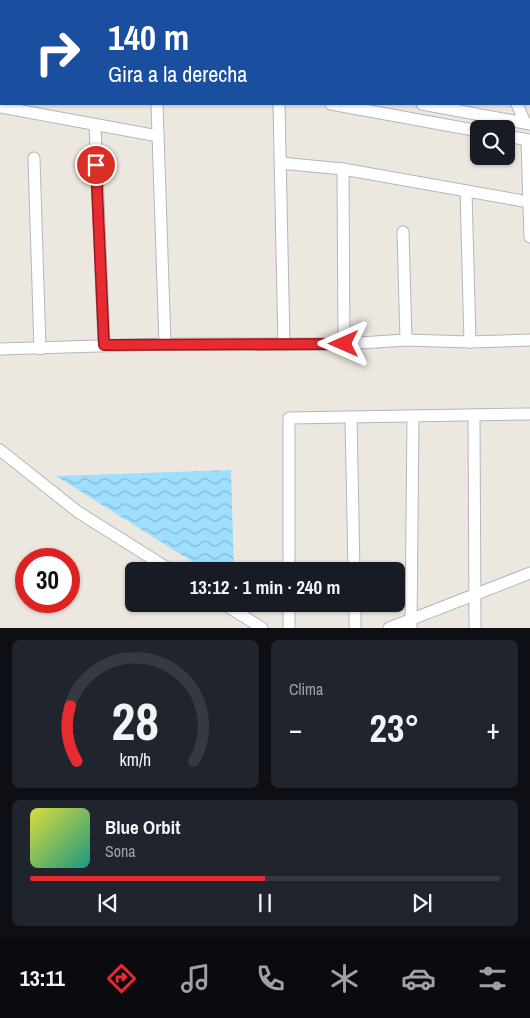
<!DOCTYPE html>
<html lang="es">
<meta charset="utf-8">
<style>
:root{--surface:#171b24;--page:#20242c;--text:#f1f3f6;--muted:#9ea1a6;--line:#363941;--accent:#e82a31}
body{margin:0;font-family:"Archivo Narrow",sans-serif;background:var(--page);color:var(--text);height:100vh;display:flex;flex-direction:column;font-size:19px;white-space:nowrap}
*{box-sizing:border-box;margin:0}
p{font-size:16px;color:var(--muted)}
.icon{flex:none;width:28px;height:28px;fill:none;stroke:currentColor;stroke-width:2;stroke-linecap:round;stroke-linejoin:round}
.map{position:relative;height:628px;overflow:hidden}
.sheet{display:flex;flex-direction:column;gap:12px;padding:12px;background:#0d0f14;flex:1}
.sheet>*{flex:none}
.top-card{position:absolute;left:0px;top:0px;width:530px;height:105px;box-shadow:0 1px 4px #0004;background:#1a4fa0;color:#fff;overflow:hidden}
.buttons{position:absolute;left:470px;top:120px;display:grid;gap:10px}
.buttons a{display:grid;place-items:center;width:45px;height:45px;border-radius:8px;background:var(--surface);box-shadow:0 1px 4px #0004;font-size:25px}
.speed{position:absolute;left:15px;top:548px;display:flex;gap:10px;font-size:25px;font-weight:700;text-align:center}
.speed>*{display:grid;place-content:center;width:65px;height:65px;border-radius:50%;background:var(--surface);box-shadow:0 1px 4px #0004;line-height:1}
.speed .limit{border:8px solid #d22;background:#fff;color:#111}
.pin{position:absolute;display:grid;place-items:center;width:42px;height:42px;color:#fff;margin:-21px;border:2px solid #fff;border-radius:50%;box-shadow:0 1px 5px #0007}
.me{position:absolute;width:55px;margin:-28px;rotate:270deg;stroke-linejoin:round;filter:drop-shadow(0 0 4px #0008)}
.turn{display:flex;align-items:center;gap:18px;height:105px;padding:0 25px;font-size:22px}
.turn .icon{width:65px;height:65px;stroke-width:2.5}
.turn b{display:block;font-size:35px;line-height:42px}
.big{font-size:38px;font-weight:700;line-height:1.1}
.sheet .tile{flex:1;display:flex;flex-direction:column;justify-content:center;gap:8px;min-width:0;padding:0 18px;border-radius:8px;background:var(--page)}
.sheet .dial{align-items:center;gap:0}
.dial svg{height:130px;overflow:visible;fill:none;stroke:var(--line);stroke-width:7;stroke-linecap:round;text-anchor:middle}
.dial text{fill:var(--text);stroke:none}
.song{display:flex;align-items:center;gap:15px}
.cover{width:60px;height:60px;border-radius:8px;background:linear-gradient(135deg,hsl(60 70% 55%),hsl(170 70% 35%))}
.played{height:5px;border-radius:2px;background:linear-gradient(90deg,var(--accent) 50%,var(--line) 50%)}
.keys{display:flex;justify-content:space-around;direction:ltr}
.heat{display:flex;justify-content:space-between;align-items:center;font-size:28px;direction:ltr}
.sheet .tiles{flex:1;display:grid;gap:12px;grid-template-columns:1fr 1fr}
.tile:last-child{grid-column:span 2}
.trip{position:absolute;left:125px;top:562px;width:280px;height:50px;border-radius:8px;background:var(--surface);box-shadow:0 1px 4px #0004;font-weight:700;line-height:50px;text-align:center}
.dock{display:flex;height:80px;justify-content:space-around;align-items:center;background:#090b0e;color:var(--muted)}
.dock .icon{width:35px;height:35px}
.dock .selected{color:var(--accent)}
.dock b{font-size:22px;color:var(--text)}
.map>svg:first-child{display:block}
.water{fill:url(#water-waves)}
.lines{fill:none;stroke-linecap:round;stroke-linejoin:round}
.street-casing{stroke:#b3b7bb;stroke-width:13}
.street{stroke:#fff;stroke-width:11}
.route-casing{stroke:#971b20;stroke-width:12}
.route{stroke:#e82a31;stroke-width:9}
</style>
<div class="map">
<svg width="530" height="628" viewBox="0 0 530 628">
<defs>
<pattern id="water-waves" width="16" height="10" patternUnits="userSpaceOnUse" patternTransform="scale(1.25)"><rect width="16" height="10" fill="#9edfff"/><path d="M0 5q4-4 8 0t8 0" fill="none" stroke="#84b8d2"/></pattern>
</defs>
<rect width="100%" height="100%" fill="#ece8e0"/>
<path class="water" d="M231,470L234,571H207L56,476Z"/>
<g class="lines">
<defs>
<g id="street">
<path d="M11,0L12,1"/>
<path d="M79,0V1"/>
<path d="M142,0V1"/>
<path d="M267,0L268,1"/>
<path d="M401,0L402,1"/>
<path d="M474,0V1"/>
<path d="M0,18H1"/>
<path d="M0,34L1,35"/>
<path d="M157,104L165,344"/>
<path d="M279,104L284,345"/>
<path d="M331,104L479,131"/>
<path d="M422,104L530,124"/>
<path d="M517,104L525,123"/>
<path d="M0,107L158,136"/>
<path d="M95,125L104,345"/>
<path d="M506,136L530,140"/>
<path d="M527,140L530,237"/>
<path d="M34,158L40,349"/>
<path d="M280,163L343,169L529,202"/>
<path d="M343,169L344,344"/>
<path d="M466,191L470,342"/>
<path d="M403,232L406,340"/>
<path d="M0,349L165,344H344L406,340L470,342L530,340"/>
<path d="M474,415L475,628"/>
<path d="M351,417L354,571"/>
<path d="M0,450L78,512L172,571"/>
<path d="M289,571V418L530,414"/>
<path d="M224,604L262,628"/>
<path d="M355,604V628"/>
<path d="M289,628V604"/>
<path d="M389,628L530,573"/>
<path d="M411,628L413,416"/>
</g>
</defs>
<use href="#street" class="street-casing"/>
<use href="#street" class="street"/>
</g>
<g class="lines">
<defs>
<path id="route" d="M96,165L104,345L344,344"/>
</defs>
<use href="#route" class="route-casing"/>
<use href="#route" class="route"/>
</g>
</svg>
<div class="buttons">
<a><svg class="icon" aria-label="search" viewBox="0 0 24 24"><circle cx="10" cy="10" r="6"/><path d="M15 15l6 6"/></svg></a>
</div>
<div class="speed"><div class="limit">30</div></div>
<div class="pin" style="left:96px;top:165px;background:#d93025"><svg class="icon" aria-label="arrive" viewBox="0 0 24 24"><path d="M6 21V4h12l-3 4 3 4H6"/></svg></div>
<svg class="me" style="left:344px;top:344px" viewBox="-20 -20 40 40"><path d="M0-17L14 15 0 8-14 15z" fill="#e82a31" stroke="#fff" stroke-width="4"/></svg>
<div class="trip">13:12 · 1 min · 240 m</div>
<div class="top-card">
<div class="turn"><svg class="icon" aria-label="right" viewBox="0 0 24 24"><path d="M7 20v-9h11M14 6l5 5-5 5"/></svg><div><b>140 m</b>Gira a la derecha</div></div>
</div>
</div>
<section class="sheet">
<div class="tiles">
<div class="tile dial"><svg viewBox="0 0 100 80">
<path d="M14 69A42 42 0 1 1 86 69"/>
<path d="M14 69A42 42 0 0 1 10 35" stroke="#e82a31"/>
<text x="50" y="56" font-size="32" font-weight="700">28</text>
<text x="50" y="72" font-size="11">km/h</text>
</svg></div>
<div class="tile"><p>Clima</p>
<div class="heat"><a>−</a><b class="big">23°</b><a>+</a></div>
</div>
<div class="tile">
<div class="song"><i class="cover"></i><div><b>Blue Orbit</b><p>Sona</p></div></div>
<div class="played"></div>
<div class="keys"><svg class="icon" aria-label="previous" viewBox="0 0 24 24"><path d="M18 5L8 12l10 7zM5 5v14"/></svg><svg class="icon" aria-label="pause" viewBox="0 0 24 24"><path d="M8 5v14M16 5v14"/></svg><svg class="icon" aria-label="next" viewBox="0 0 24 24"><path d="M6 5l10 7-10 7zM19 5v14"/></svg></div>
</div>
</div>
</section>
<nav class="dock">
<b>13:11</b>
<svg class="icon selected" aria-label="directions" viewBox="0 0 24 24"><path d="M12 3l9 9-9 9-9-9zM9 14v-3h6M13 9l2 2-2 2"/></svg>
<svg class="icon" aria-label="music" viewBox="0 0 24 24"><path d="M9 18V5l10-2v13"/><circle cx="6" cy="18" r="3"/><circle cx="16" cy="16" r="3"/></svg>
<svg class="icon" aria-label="phone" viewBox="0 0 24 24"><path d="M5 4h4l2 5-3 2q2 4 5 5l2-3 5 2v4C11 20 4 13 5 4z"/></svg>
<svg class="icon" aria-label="climate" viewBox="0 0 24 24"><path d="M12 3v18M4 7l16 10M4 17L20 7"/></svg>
<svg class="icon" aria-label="car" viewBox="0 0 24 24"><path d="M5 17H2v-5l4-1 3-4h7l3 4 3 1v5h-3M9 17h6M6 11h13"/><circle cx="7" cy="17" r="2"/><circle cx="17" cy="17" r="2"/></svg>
<svg class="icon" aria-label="filters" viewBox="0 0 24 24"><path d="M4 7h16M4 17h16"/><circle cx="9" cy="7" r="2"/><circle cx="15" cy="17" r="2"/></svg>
</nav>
